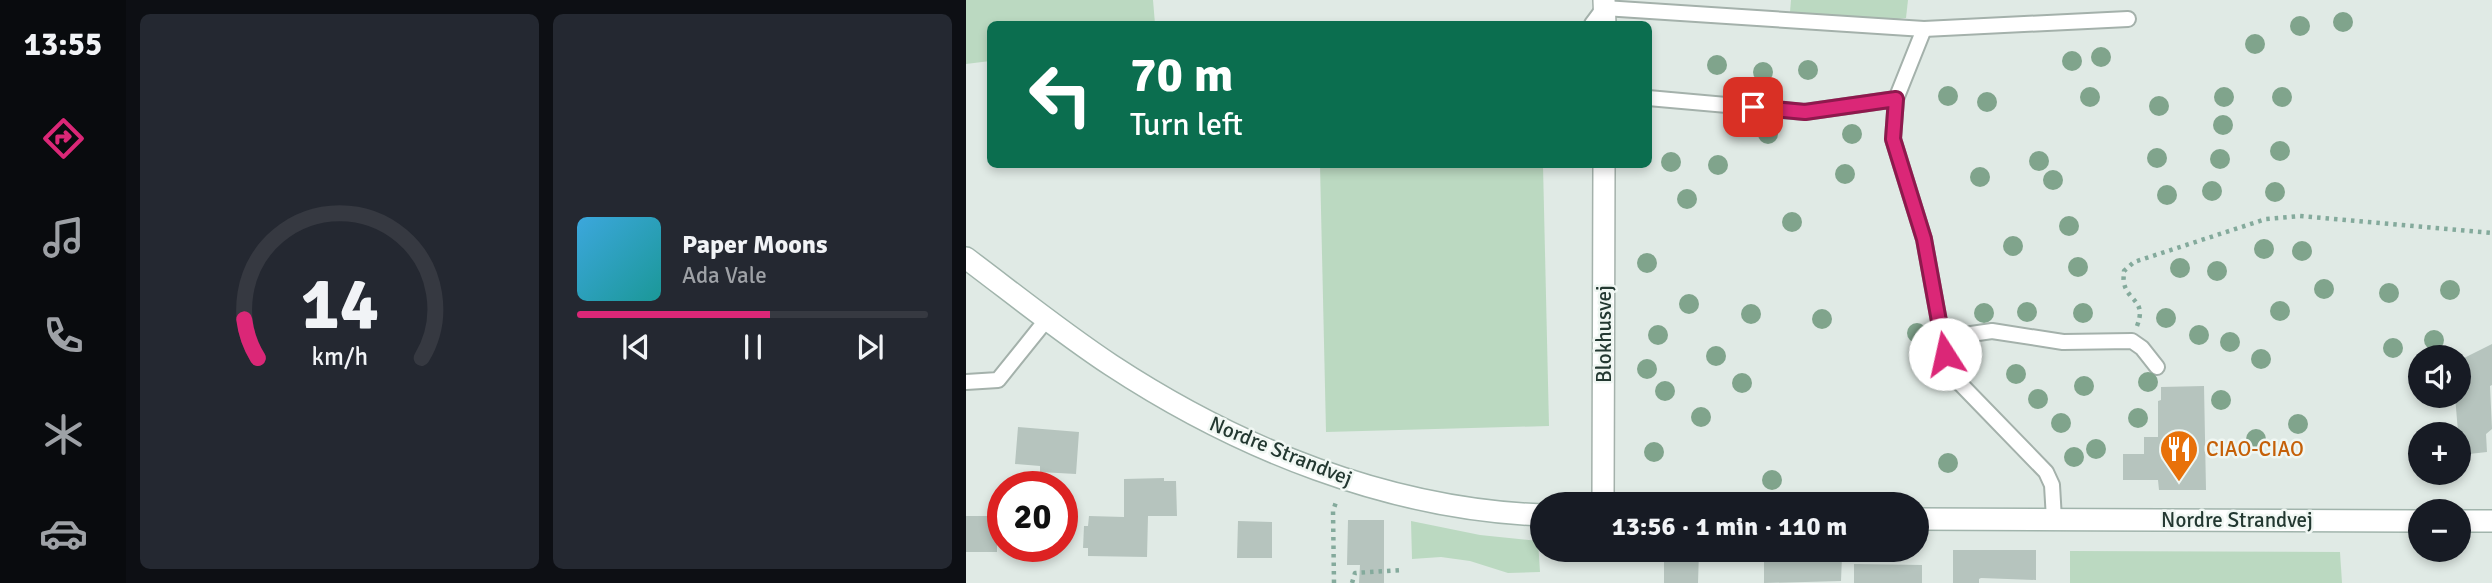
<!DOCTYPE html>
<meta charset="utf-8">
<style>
:root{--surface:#171b24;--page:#242831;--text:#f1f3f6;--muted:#9ea1a6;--line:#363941;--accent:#db2777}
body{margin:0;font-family:Signika,sans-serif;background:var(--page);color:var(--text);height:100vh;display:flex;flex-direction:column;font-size:26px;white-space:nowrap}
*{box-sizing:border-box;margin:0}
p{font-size:23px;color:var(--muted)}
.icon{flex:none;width:38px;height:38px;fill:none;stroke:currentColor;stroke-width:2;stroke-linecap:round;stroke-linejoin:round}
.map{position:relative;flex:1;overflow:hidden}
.drawer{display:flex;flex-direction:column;gap:14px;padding:14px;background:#0d0f14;width:840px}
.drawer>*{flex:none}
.banner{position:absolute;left:21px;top:21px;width:665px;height:147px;border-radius:10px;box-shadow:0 4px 10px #0003;background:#0b6e4f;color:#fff;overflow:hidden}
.fabs{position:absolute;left:1442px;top:345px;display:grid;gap:14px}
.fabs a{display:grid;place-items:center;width:63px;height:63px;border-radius:50%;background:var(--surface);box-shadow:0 4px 10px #0003;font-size:35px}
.speed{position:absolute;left:21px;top:471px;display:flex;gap:14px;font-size:35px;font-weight:700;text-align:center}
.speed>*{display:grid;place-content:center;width:91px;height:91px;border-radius:50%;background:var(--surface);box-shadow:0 4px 10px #0003;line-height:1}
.speed .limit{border:10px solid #d22;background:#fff;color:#111}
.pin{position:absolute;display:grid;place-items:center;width:60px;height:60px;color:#fff;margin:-30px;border-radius:14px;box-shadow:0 4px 10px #0006}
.me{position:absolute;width:77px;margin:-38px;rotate:350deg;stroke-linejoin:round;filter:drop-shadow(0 0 5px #0008)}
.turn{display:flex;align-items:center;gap:24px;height:147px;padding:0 28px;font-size:32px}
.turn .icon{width:91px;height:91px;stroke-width:2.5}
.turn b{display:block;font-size:49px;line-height:60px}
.drawer .card{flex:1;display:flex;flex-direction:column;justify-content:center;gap:10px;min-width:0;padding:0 24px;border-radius:10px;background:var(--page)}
.drawer .dial{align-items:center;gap:0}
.dial svg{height:182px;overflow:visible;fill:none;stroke:var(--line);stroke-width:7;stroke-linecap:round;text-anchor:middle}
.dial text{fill:var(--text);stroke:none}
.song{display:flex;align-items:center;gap:21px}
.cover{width:84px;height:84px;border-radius:10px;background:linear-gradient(135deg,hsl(200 70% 55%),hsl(180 70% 35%))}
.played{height:7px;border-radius:4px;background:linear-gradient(90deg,var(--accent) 55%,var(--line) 55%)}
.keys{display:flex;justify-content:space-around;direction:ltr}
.drawer .tiles{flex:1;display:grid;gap:14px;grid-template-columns:repeat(2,1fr)}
.trip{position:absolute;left:564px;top:492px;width:399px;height:70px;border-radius:35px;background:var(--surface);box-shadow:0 4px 10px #0003;font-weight:700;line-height:70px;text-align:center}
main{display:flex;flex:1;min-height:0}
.menu{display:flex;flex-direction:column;width:126px;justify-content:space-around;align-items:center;background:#090b0e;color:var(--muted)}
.menu .icon{width:49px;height:49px}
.menu .on{color:var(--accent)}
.menu b{font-size:32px;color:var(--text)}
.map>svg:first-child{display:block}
.green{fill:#bbd9c1}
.building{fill:#b6c4be}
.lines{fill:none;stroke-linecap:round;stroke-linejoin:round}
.service-casing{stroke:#a4b1ab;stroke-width:18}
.minor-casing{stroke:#a4b1ab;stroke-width:24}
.secondary-casing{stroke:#a1b4ac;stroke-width:24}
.path{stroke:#84aa9c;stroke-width:4.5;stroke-dasharray:3.5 5;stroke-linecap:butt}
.service{stroke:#fff;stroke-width:14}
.minor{stroke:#fff;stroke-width:21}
.secondary{stroke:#fff;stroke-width:21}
.tree{fill:#80a48c}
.route-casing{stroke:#8e194d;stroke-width:18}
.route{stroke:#db2777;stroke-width:12}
.labels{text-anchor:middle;stroke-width:5;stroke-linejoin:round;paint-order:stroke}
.street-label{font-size:21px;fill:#233831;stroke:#f0f7f3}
.food-label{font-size:21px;fill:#c56008;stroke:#f0f7f3;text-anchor:start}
</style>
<main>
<nav class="menu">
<b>13:55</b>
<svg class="icon on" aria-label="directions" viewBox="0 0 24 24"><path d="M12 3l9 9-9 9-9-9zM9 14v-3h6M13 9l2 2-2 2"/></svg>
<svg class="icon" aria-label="music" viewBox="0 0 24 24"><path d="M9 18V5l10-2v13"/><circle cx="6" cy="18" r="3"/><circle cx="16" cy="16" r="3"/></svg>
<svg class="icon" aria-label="phone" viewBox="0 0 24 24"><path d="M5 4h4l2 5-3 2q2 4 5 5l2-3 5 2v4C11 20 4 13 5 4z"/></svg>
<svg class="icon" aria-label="climate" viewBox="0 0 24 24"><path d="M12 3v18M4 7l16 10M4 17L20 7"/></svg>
<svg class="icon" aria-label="car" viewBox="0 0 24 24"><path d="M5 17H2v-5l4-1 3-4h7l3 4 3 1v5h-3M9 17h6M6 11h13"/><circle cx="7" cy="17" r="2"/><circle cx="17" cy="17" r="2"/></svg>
</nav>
<section class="drawer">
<div class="tiles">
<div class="card dial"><svg viewBox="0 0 100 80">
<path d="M14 69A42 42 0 1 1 86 69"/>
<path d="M14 69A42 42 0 0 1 8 52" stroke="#db2777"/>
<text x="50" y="56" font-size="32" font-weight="700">14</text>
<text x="50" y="72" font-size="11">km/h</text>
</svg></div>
<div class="card">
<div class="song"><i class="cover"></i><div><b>Paper Moons</b><p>Ada Vale</p></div></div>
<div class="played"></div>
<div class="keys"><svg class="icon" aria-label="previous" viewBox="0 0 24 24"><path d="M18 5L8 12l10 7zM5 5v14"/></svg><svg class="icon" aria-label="pause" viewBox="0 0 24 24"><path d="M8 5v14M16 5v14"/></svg><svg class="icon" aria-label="next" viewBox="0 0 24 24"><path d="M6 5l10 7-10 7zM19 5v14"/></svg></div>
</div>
</div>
</section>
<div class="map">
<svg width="1526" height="583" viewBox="0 0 1526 583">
<rect width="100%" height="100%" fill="#e0eae5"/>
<g class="green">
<path d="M0,0H187L189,24H24V61L0,64Z"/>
<path d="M825,0H942L940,18L908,22L824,12Z"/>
<path d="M354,165H577L583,426L360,432Z"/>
<path d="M445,521L514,535L572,541L574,572L542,573L504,561L475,557L446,559Z"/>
<path d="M1104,551L1374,552L1376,583H1104Z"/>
</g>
<g class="building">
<path d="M1526,344V385L1524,386L1526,429L1520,434L1521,452L1494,455L1489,396H1493V388H1500L1498,358Z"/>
<path d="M1238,386L1240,490H1193L1192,480H1157V454H1178V437H1192V401L1195,400V387Z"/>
<path d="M52,427L113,432L110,474L74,472V466L49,464Z"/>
<path d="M198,478V481H210L211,516H182L181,557L122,556V548H117L118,526H122L123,516L158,517V479Z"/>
<rect x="0" y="516" width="31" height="36"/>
<path d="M382,520H418V583H393L394,565H381Z"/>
<path d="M272,521L306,522V558H271Z"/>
<path d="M987,550H1070V580L1015,578L1013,579V583H987Z"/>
<path d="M704,552H733L732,583H698V558H704Z"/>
<path d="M798,553H828V556H876L875,581L798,583Z"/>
<path d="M888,564L956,565V583H888Z"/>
</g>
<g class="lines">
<defs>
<g id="service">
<path d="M626,24L638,8L958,29L1162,19"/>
<path d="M682,98L839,112L930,99L958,29"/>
<path d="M930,99L927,139L958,239L982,371L1080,472L1086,485L1088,519"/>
<path d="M977,338L1026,331L1097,342L1166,341L1176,348L1191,367"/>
<path d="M0,382L32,380L81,319"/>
</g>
<g id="minor">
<path d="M638,0L639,24"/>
<path d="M637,504L638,164"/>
</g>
<g id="secondary">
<path d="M0,258C48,294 95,332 145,365C273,449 422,509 576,515"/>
<path d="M950,519L1454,521"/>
<path d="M1493,521H1526"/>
</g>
</defs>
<use href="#service" class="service-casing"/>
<use href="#minor" class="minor-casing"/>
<use href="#secondary" class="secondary-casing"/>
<g class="path">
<path d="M1171,326C1181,300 1162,302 1158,283C1157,279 1158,275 1158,271L1168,262L1300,219L1334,216L1526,233"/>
<path d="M368,583L367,511L371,499"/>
<path d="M386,583L389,573L437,570"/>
</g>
<use href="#service" class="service"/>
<use href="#minor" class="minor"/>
<use href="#secondary" class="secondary"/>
</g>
<g class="tree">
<circle cx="1377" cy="22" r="10"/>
<circle cx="1334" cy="26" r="10"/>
<circle cx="1289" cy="44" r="10"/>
<circle cx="1135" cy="57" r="10"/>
<circle cx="1106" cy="61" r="10"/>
<circle cx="751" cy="65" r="10"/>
<circle cx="842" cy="70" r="10"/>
<circle cx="797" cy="72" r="10"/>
<circle cx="982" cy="96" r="10"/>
<circle cx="1124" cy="97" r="10"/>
<circle cx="1258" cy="97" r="10"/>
<circle cx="1316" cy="97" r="10"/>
<circle cx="1021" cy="102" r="10"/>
<circle cx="1193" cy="106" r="10"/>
<circle cx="1257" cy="125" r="10"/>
<circle cx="802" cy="134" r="10"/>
<circle cx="886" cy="134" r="10"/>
<circle cx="1314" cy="151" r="10"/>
<circle cx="1191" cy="158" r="10"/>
<circle cx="1254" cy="159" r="10"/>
<circle cx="1073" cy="161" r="10"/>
<circle cx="705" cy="162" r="10"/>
<circle cx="752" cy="165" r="10"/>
<circle cx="879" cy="174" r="10"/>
<circle cx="1014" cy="177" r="10"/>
<circle cx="1087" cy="180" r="10"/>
<circle cx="1246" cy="191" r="10"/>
<circle cx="1309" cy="192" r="10"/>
<circle cx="1201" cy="195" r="10"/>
<circle cx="721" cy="199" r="10"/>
<circle cx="826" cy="222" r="10"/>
<circle cx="1103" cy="226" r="10"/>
<circle cx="1047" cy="246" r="10"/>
<circle cx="1298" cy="249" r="10"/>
<circle cx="1336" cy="251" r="10"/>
<circle cx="681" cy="263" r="10"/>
<circle cx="1112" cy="267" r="10"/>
<circle cx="1214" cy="268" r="10"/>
<circle cx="1251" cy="271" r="10"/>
<circle cx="1358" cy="289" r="10"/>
<circle cx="1484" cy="290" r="10"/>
<circle cx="1423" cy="293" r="10"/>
<circle cx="723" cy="304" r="10"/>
<circle cx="1314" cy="311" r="10"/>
<circle cx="1061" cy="312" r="10"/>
<circle cx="1018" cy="313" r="10"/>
<circle cx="1117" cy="313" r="10"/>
<circle cx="785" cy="314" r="10"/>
<circle cx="1200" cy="318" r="10"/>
<circle cx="856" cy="319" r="10"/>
<circle cx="951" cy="333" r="10"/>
<circle cx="692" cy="335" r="10"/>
<circle cx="1233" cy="335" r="10"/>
<circle cx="1468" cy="340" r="10"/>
<circle cx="1264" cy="342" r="10"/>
<circle cx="1427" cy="348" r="10"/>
<circle cx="750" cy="356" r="10"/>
<circle cx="1295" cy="359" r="10"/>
<circle cx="964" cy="367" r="10"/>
<circle cx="681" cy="369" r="10"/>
<circle cx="1050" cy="374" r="10"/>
<circle cx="1182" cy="382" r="10"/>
<circle cx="776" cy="383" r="10"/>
<circle cx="1118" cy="386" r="10"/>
<circle cx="699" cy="391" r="10"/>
<circle cx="1072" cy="399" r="10"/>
<circle cx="1255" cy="400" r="10"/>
<circle cx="735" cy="417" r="10"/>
<circle cx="1172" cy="418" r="10"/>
<circle cx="1095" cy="423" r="10"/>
<circle cx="1332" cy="424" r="10"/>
<circle cx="1290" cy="439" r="10"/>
<circle cx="1130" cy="449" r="10"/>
<circle cx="688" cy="452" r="10"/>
<circle cx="1108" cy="457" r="10"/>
<circle cx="982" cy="463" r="10"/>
<circle cx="806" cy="480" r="10"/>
</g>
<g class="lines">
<defs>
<path id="route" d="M787,107L839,112L930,99L927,139L958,239L979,354"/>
</defs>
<use href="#route" class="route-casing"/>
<use href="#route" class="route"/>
</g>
<defs>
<symbol id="restaurant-pin" viewBox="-11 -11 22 30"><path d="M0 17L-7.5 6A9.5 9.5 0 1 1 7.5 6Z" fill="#e8710a" stroke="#f0f7f3"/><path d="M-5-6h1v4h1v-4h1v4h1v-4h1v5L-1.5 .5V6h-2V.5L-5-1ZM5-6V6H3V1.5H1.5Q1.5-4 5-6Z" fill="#fff"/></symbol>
</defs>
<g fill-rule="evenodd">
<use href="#restaurant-pin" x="1191" y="427" width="44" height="60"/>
</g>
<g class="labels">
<g class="street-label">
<text transform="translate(638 334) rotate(-90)" y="7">Blokhusvej</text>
<text transform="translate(315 451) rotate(22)" y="7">Nordre Strandvej</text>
<text x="1271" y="527">Nordre Strandvej</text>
</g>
<g class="food-label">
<text x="1240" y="456">CIAO-CIAO</text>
</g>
</g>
</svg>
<div class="fabs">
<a><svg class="icon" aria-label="sound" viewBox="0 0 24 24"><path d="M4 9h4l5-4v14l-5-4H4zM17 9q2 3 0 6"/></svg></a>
<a>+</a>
<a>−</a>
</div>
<div class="speed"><div class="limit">20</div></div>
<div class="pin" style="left:787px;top:107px;background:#d93025"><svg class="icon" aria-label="arrive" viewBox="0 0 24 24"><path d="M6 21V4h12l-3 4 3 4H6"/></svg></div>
<svg class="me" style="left:979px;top:354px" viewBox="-20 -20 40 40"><circle r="19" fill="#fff"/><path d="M0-13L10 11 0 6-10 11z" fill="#db2777"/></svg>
<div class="trip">13:56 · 1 min · 110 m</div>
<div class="banner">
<div class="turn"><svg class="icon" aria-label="left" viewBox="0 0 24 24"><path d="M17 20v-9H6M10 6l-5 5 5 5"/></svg><div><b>70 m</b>Turn left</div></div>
</div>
</div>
</main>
